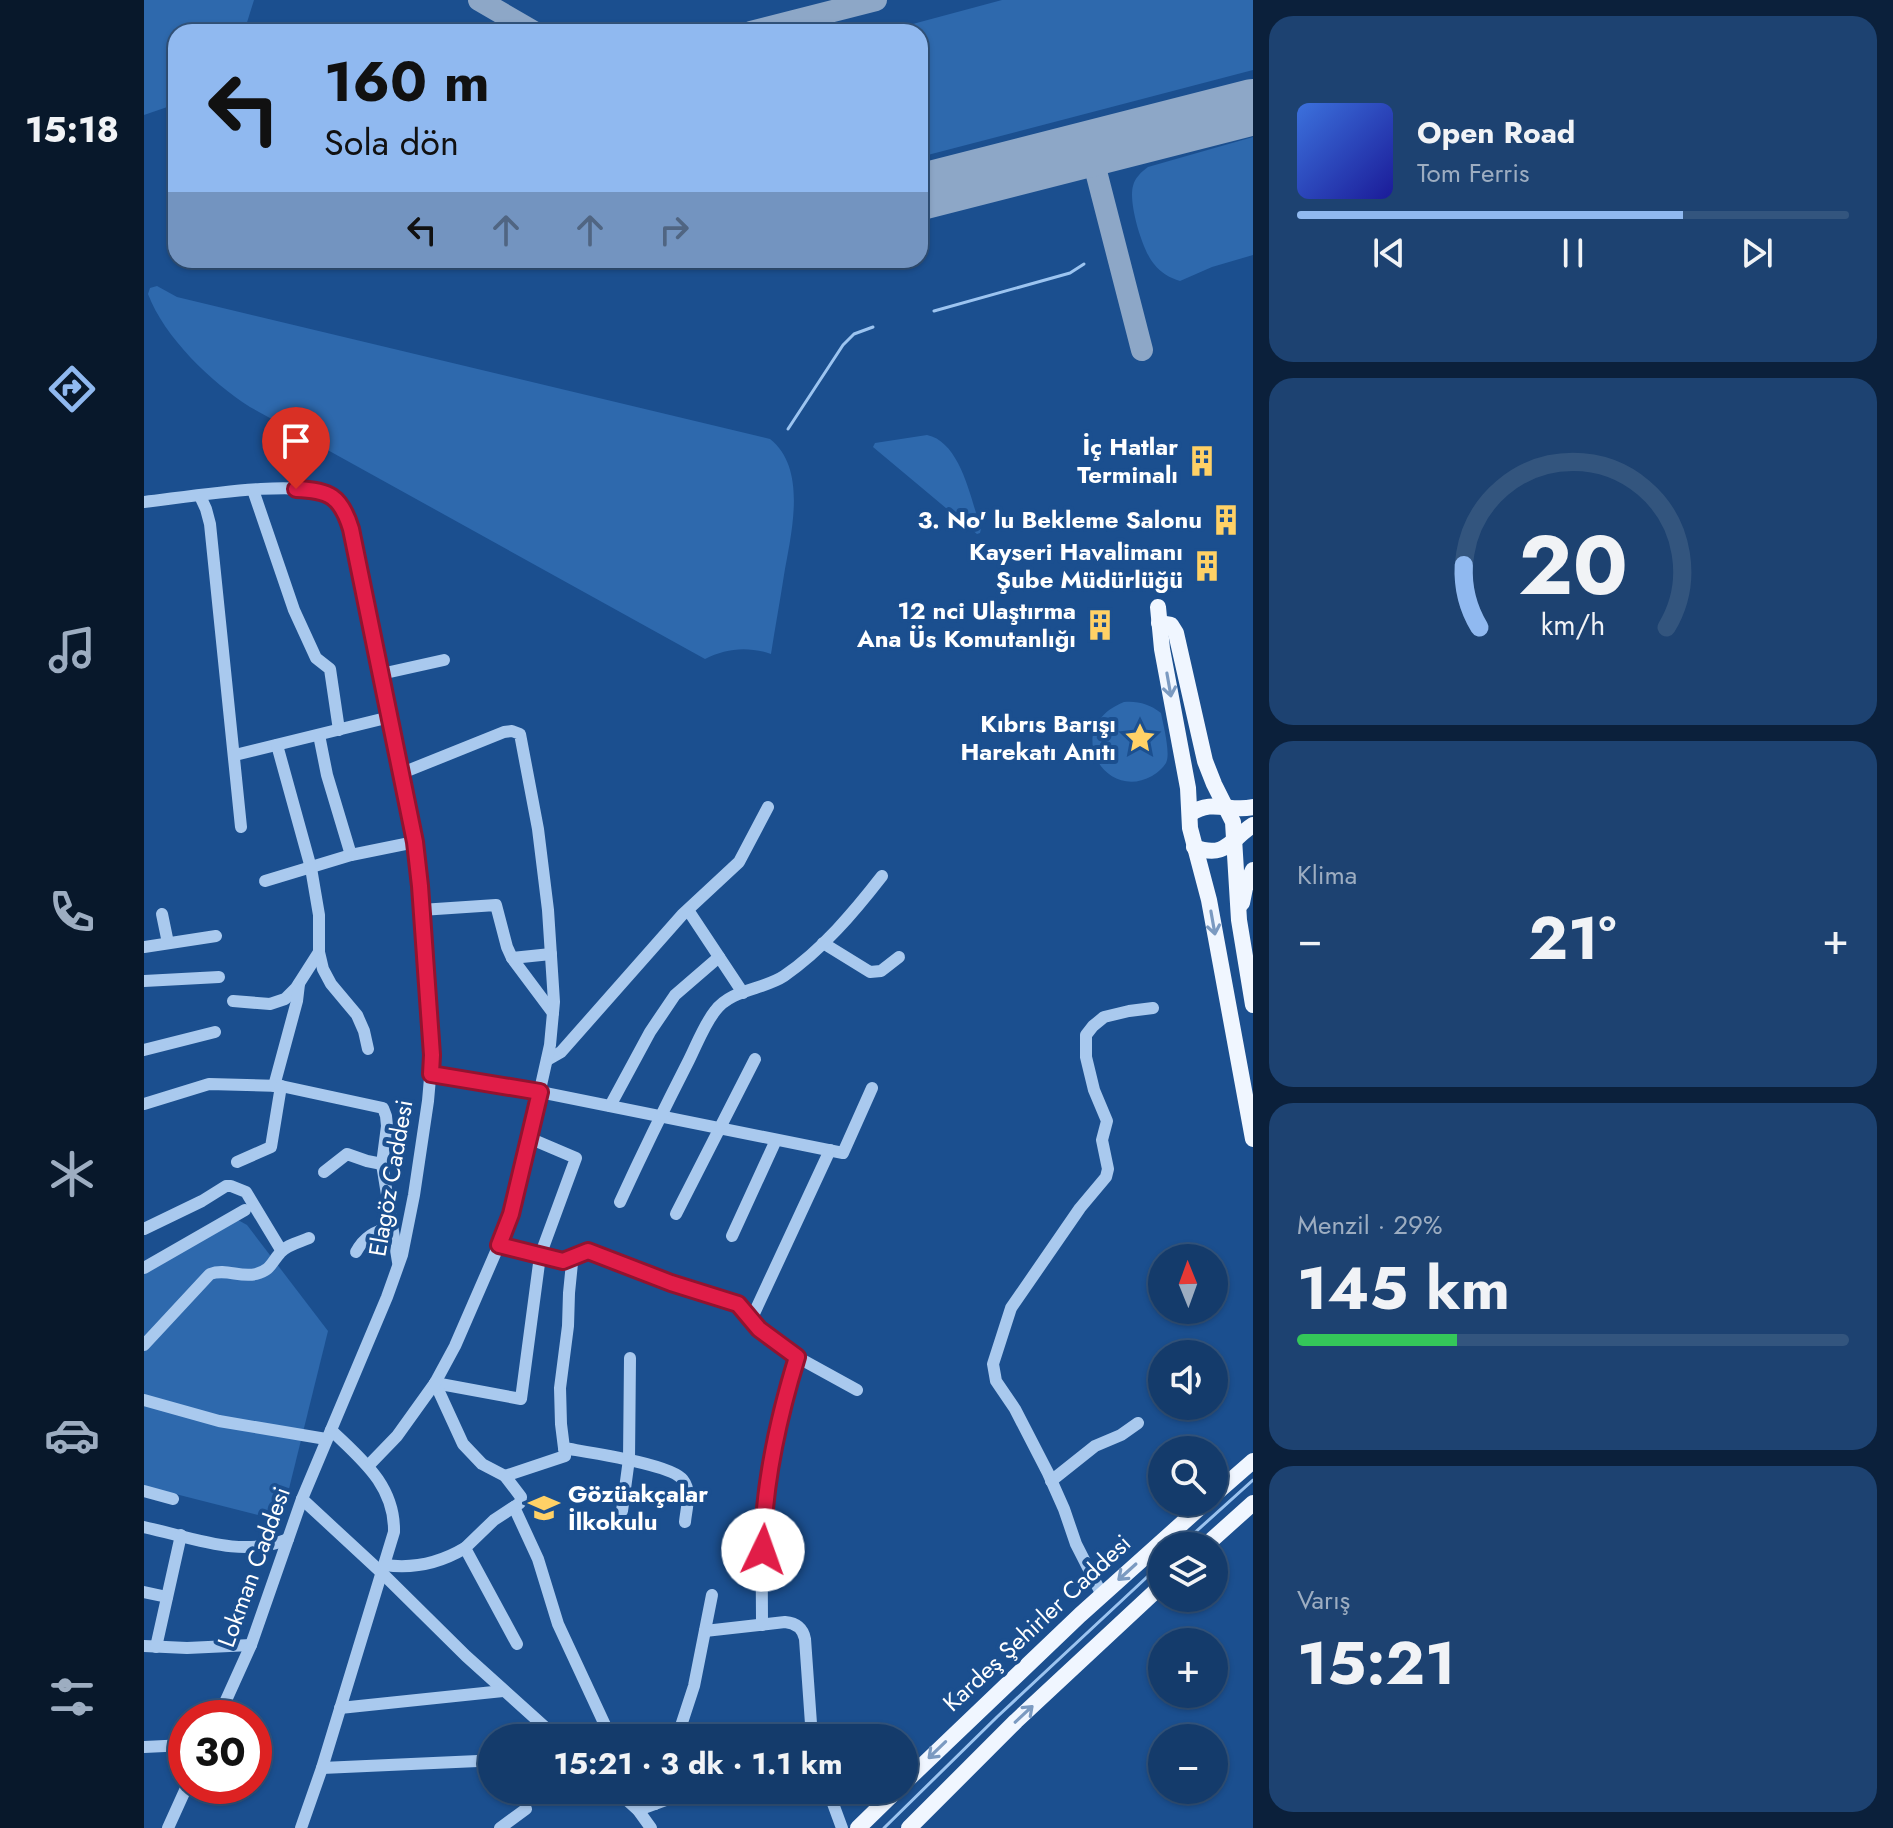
<!DOCTYPE html>
<html lang="tr">
<meta charset="utf-8">
<style>
:root{--surface:#143b6b;--page:#1d4271;--text:#f1f3f6;--muted:#9dadc1;--line:#33557e;--accent:#90b9f0}
body{margin:0;font-family:Jost,sans-serif;background:var(--page);color:var(--text);height:100vh;display:flex;flex-direction:column;font-size:30px;white-space:nowrap}
*{box-sizing:border-box;margin:0}
p{font-size:26px;color:var(--muted)}
.icon{flex:none;width:44px;height:44px;fill:none;stroke:currentColor;stroke-width:2;stroke-linecap:round;stroke-linejoin:round}
.map{position:relative;flex:1;overflow:hidden}
.side{display:flex;flex-direction:column;gap:16px;padding:16px;background:#0b203b;width:640px}
.side>*{flex:none}
.guide{position:absolute;left:24px;top:24px;width:760px;height:244px;border-radius:24px;box-shadow:0 2px 6px #0004,0 0 0 2px var(--line);background:#90b9f0;color:#111;overflow:hidden}
.needle{width:52px;rotate:359deg}
.fabs{position:absolute;left:1004px;top:1244px;display:grid;gap:16px}
.fabs a{display:grid;place-items:center;width:80px;height:80px;border-radius:50%;background:var(--surface);box-shadow:0 2px 6px #0004,0 0 0 2px var(--line);font-size:40px}
.speed{position:absolute;left:24px;top:1700px;display:flex;gap:16px;font-size:40px;font-weight:700;text-align:center}
.speed>*{display:grid;place-content:center;width:104px;height:104px;border-radius:50%;background:var(--surface);box-shadow:0 2px 6px #0004,0 0 0 2px var(--line);line-height:1}
.speed .limit{border:12px solid #d22;background:#fff;color:#111}
.pin{position:absolute;display:grid;place-items:center;width:68px;height:68px;color:#fff;margin:-82px -34px;border-radius:50% 50% 50% 0;rotate:-45deg;box-shadow:0 0 8px #0007}
.pin .icon{rotate:45deg}
.me{position:absolute;width:88px;margin:-44px;rotate:3deg;stroke-linejoin:round;filter:drop-shadow(0 0 6px #0008)}
.turn{display:flex;align-items:center;gap:28px;height:168px;padding:0 24px;font-size:36px}
.turn .icon{width:104px;height:104px;stroke-width:2.5}
.turn b{display:block;font-size:56px;line-height:68px}
.lanes{display:flex;align-items:center;height:76px;padding:0 24px;background:#0003;justify-content:center;gap:40px;direction:ltr}
.lanes .off{opacity:.35}
.big{font-size:60px;font-weight:700;line-height:1.1}
.side .tile{flex:1;display:flex;flex-direction:column;justify-content:center;gap:12px;min-width:0;padding:0 28px;border-radius:24px;background:var(--page)}
.side .dial{align-items:center;gap:0}
.dial svg{height:208px;overflow:visible;fill:none;stroke:var(--line);stroke-width:7;stroke-linecap:round;text-anchor:middle}
.dial text{fill:var(--text);stroke:none}
.song{display:flex;align-items:center;gap:24px}
.cover{width:96px;height:96px;border-radius:12px;background:linear-gradient(135deg,hsl(220 70% 55%),hsl(240 70% 35%))}
.played{height:8px;border-radius:4px;background:linear-gradient(90deg,var(--accent) 70%,var(--line) 70%)}
.keys{display:flex;justify-content:space-around;direction:ltr}
.heat{display:flex;justify-content:space-between;align-items:center;font-size:44px;direction:ltr}
.charge{height:12px;border-radius:6px;background:linear-gradient(90deg,#34c759 29%,var(--line) 0)}
.trip{position:absolute;left:334px;top:1724px;width:440px;height:80px;border-radius:40px;background:var(--surface);box-shadow:0 2px 6px #0004,0 0 0 2px var(--line);font-weight:700;line-height:80px;text-align:center}
main{display:flex;flex:1;min-height:0}
.tab-bar{display:flex;flex-direction:column;width:144px;justify-content:space-around;align-items:center;background:#08182b;color:var(--muted)}
.tab-bar .icon{width:56px;height:56px}
.tab-bar .current{color:var(--accent)}
.tab-bar b{font-size:36px;color:var(--text)}
.map>svg:first-child{display:block}
.green{fill:#2e69ad}
.lines{fill:none;stroke-linecap:round;stroke-linejoin:round}
.stream{stroke:#9cc4f0;stroke-width:3}
.taxiway{stroke:#8da7c7;stroke-width:22}
.runway{stroke:#8da7c7;stroke-width:56}
.minor{stroke:#a9c9ee;stroke-width:12}
.major{stroke:#f0f6ff;stroke-width:16}
.oneway{stroke:#7b9ac1}
.route-casing{stroke:#92132f;stroke-width:20}
.route{stroke:#e11d48;stroke-width:14}
.labels{text-anchor:middle;stroke-width:8;stroke-linejoin:round;paint-order:stroke}
.poi-label{font-size:24px;font-weight:bold;fill:#fff;stroke:#1b4f8f;text-anchor:end}
.street-label{font-size:24px;fill:#fff;stroke:#1b4f8f}
</style>
<main>
<nav class="tab-bar">
<b>15:18</b>
<svg class="icon current" aria-label="directions" viewBox="0 0 24 24"><path d="M12 3l9 9-9 9-9-9zM9 14v-3h6M13 9l2 2-2 2"/></svg>
<svg class="icon" aria-label="music" viewBox="0 0 24 24"><path d="M9 18V5l10-2v13"/><circle cx="6" cy="18" r="3"/><circle cx="16" cy="16" r="3"/></svg>
<svg class="icon" aria-label="phone" viewBox="0 0 24 24"><path d="M5 4h4l2 5-3 2q2 4 5 5l2-3 5 2v4C11 20 4 13 5 4z"/></svg>
<svg class="icon" aria-label="climate" viewBox="0 0 24 24"><path d="M12 3v18M4 7l16 10M4 17L20 7"/></svg>
<svg class="icon" aria-label="car" viewBox="0 0 24 24"><path d="M5 17H2v-5l4-1 3-4h7l3 4 3 1v5h-3M9 17h6M6 11h13"/><circle cx="7" cy="17" r="2"/><circle cx="17" cy="17" r="2"/></svg>
<svg class="icon" aria-label="filters" viewBox="0 0 24 24"><path d="M4 7h16M4 17h16"/><circle cx="9" cy="7" r="2"/><circle cx="15" cy="17" r="2"/></svg>
</nav>
<div class="map">
<svg width="1109" height="1828" viewBox="0 0 1109 1828">
<rect width="100%" height="100%" fill="#1b4f8f"/>
<g class="green">
<path d="M0,0H110L100,32H32V104L0,115Z"/>
<path d="M858,0H1109V70L776,157V32H739Z"/>
<path d="M1109,137V255L1068,267L1036,281C1026,278 1017,273 1010,264C999,252 984,203 989,186C991,178 997,172 1004,167Z"/>
<path d="M13,286L33,297L626,439C664,469 647,534 640,575C636,601 631,628 627,654C604,646 582,648 561,659L106,407C68,383 20,337 4,294L6,288Z"/>
<path d="M783,435C817,442 827,500 837,529L836,533L833,534L729,447L731,443Z"/>
<path d="M980,702C995,701 1005,704 1017,713C1019,724 1027,754 1022,763C1019,768 1013,773 1008,776C960,803 917,727 980,702Z"/>
<path d="M94,1220L103,1225L184,1331L137,1521L0,1486V1272Z"/>
</g>
<g class="lines">
<g class="stream">
<path d="M790,311L926,273L940,264"/>
<path d="M644,429L699,345L710,334L729,327"/>
<path d="M1036,1546L1109,1480"/>
<path d="M740,1828L853,1717L1018,1563"/>
</g>
<g class="taxiway">
<path d="M335,0L390,32"/>
<path d="M607,32L732,0"/>
<path d="M946,148L998,350"/>
</g>
<path class="runway" d="M776,192L1109,107"/>
<g class="minor">
<path d="M109,490L150,610L172,658L186,669L195,730"/>
<path d="M56,496L62,509L66,524L97,827"/>
<path d="M0,502C38,498 158,477 186,496C201,506 206,523 209,539L271,842L276,886L288,1055L284,1101L270,1195L258,1255L243,1297L187,1430C217,1459 251,1485 250,1532L178,1768L157,1828"/>
<path d="M237,674L300,660"/>
<path d="M175,735L183,775L207,855"/>
<path d="M91,755L246,717"/>
<path d="M121,881L207,855L271,842"/>
<path d="M277,910L352,905L363,947L368,958L409,1013"/>
<path d="M544,910L599,993"/>
<path d="M18,914L24,943"/>
<path d="M679,943L726,972L737,971L755,957"/>
<path d="M0,947L72,936"/>
<path d="M175,952L179,969L187,984L213,1015L220,1031L224,1049"/>
<path d="M368,958L407,954"/>
<path d="M0,981L75,977"/>
<path d="M89,1001L126,1004L141,999L152,988L175,952V915L167,868L133,745"/>
<path d="M0,1050L71,1032"/>
<path d="M403,1060L417,1052L538,915L595,862L624,807"/>
<path d="M287,1074L396,1092L699,1153L728,1088"/>
<path d="M130,1086L153,1001L155,984"/>
<path d="M0,1104L65,1084L137,1086L239,1108L242,1116L243,1126L238,1164L254,1262"/>
<path d="M466,1106L506,1032L531,995L575,957"/>
<path d="M93,1162L127,1147L137,1086"/>
<path d="M180,1172L203,1154L223,1161L238,1164"/>
<path d="M476,1202C498,1154 521,1107 545,1060C553,1044 560,1025 571,1011C587,989 619,990 640,976C678,950 710,912 738,876"/>
<path d="M532,1214L611,1059"/>
<path d="M0,1229L58,1201L82,1186H87L102,1192L137,1250"/>
<path d="M588,1236L632,1140"/>
<path d="M355,1245L428,1263L425,1293L424,1326L416,1388L417,1424L421,1456L361,1476"/>
<path d="M212,1252C220,1237 231,1231 247,1227"/>
<path d="M419,1261L444,1251L527,1283L594,1304L615,1329L653,1357L713,1390"/>
<path d="M0,1268L101,1210"/>
<path d="M607,1320L686,1150"/>
<path d="M0,1345L66,1274C82,1268 96,1278 112,1274C127,1270 127,1263 136,1253C142,1245 156,1242 165,1238"/>
<path d="M291,1383L377,1399L396,1256L432,1158L385,1138"/>
<path d="M291,1383L319,1444L338,1464L361,1476L377,1497L376,1503L350,1520L321,1548L373,1644"/>
<path d="M0,1400L75,1421L182,1439"/>
<path d="M420,1448C442,1452 528,1464 539,1480C548,1491 542,1510 541,1522"/>
<path d="M224,1466L253,1436L291,1383L311,1346L361,1231L387,1130L406,1045L410,1002L404,910L394,829L376,734L368,731L360,732L258,773"/>
<path d="M907,1481L951,1446L977,1435L994,1423"/>
<path d="M0,1491L29,1499"/>
<path d="M158,1499L238,1573L322,1656L413,1738"/>
<path d="M370,1507L394,1559L414,1624L467,1738"/>
<path d="M478,1511L485,1459L486,1358"/>
<path d="M0,1527C47,1537 97,1559 144,1539"/>
<path d="M241,1565C270,1569 296,1563 321,1548"/>
<path d="M0,1592L23,1597"/>
<path d="M958,1595L932,1544L920,1509L904,1473L871,1409L852,1381L849,1364L867,1308L936,1208L962,1177L964,1169L958,1140L963,1121L950,1090L942,1057V1035L949,1026L960,1017L985,1011L1009,1008"/>
<path d="M618,1625C618,1592 617,1558 619,1526C622,1468 636,1412 653,1357"/>
<path d="M561,1631L641,1622C652,1623 659,1628 661,1639L668,1738"/>
<path d="M0,1646L43,1648L107,1645"/>
<path d="M12,1647L37,1535"/>
<path d="M196,1708L359,1691"/>
<path d="M74,1718L107,1645L158,1499L187,1430"/>
<path d="M533,1738L550,1686L568,1595"/>
<path d="M0,1747L42,1745"/>
<path d="M178,1768L334,1761"/>
<path d="M472,1790L494,1810L507,1828"/>
<path d="M500,1790L511,1804"/>
<path d="M684,1790L698,1828"/>
<path d="M494,1810L549,1790"/>
<path d="M24,1828L43,1786"/>
<path d="M356,1828L382,1809"/>
</g>
<g class="major">
<path d="M1014,607L1018,649L1044,788L1046,828L1065,900L1109,1139"/>
<path d="M1015,623L1027,625L1032,633L1061,761L1070,784L1089,822L1095,920L1109,1005"/>
<path d="M1046,814C1069,798 1085,813 1109,807"/>
<path d="M1050,847C1082,859 1086,840 1109,825"/>
<path d="M1098,903L1101,888L1109,870"/>
<path d="M1070,1495L1109,1461"/>
<path d="M1061,1546L1109,1503"/>
<path d="M760,1783L936,1615L1062,1502"/>
<path d="M714,1828L753,1790"/>
<path d="M765,1828L872,1721L1018,1585"/>
</g>
</g>
<defs><path id="oneway-shaft" d="M-6 0H5M1.5-3L5.5 0L1.5 3" fill="none" stroke-width="1.6" stroke-linecap="round" stroke-linejoin="round" transform="scale(2)"/></defs>
<g class="oneway">
<use href="#oneway-shaft" transform="translate(1025 685) rotate(80)"/>
<use href="#oneway-shaft" transform="translate(1069 923) rotate(80)"/>
<use href="#oneway-shaft" transform="translate(983 1572) rotate(138)"/>
<use href="#oneway-shaft" transform="translate(880 1714) rotate(-43)"/>
<use href="#oneway-shaft" transform="translate(793 1750) rotate(136)"/>
</g>
<g class="lines">
<defs>
<path id="route" d="M152,489C185,490 197,496 207,529L271,842L276,886L288,1055L287,1074L396,1092L367,1214L355,1245L419,1261L444,1251L527,1283L594,1304L615,1329L653,1357C634,1419 619,1484 619,1550"/>
</defs>
<use href="#route" class="route-casing"/>
<use href="#route" class="route"/>
</g>
<defs>
<symbol id="building-bare" viewBox="-9 -9 18 18"><path d="M-4-6H4V6H1V3H-1V6H-4ZM-2.5-4.3h1.7v1.8h-1.7ZM.8-4.3h1.7v1.8H.8ZM-2.5-1h1.7V.8h-1.7ZM.8-1h1.7V.8H.8Z" fill="#ffd166" stroke="#1b4f8f" stroke-width="2.5" paint-order="stroke"/></symbol>
<symbol id="sight-bare" viewBox="-9 -9 18 18"><path d="M0-6L1.8-2.2L6-1.7L2.9 1.2L3.7 5.4L0 3.3L-3.7 5.4L-2.9 1.2L-6-1.7L-1.8-2.2Z" fill="#ffd166" stroke="#1b4f8f" stroke-width="2.5" paint-order="stroke"/></symbol>
<symbol id="school-bare" viewBox="-9 -9 18 18"><path d="M0-5L7-2L0 1L-7-2ZM-4 1L0 2.5L4 1V4Q0 6-4 4Z" fill="#ffd166" stroke="#1b4f8f" stroke-width="2.5" paint-order="stroke"/></symbol>
</defs>
<g fill-rule="evenodd">
<use href="#building-bare" x="1036" y="439" width="44" height="44"/>
<use href="#building-bare" x="1060" y="498" width="44" height="44"/>
<use href="#building-bare" x="1041" y="544" width="44" height="44"/>
<use href="#building-bare" x="934" y="603" width="44" height="44"/>
<use href="#sight-bare" x="974" y="716" width="44" height="44"/>
<use href="#school-bare" x="378" y="1486" width="44" height="44"/>
</g>
<g class="labels">
<g class="poi-label">
<text x="1034" y="455">İç Hatlar<tspan x="1034" dy="28">Terminalı</tspan></text>
<text x="1058" y="528">3. No' lu Bekleme Salonu</text>
<text x="1039" y="560">Kayseri Havalimanı<tspan x="1039" dy="28">Şube Müdürlüğü</tspan></text>
<text x="932" y="619">12 nci Ulaştırma<tspan x="932" dy="28">Ana Üs Komutanlığı</tspan></text>
<text x="972" y="732">Kıbrıs Barışı<tspan x="972" dy="28">Harekatı Anıtı</tspan></text>
<text x="424" y="1502" text-anchor="start">Gözüakçalar<tspan x="424" dy="28">İlkokulu</tspan></text>
</g>
<g class="street-label">
<text transform="translate(247 1178) rotate(-80)" y="8">Elagöz Caddesi</text>
<text transform="translate(110 1567) rotate(-70)" y="8">Lokman Caddesi</text>
<text transform="translate(893 1623) rotate(-43)" y="8">Kardeş Şehirler Caddesi</text>
</g>
</g>
</svg>
<div class="fabs">
<a><svg class="needle" viewBox="-14 -14 28 28"><path d="M0-13l5 13h-10z" fill="#e53935"/><path d="M0 13l5-13h-10z" fill="#9dadc1"/></svg></a>
<a><svg class="icon" aria-label="sound" viewBox="0 0 24 24"><path d="M4 9h4l5-4v14l-5-4H4zM17 9q2 3 0 6"/></svg></a>
<a><svg class="icon" aria-label="search" viewBox="0 0 24 24"><circle cx="10" cy="10" r="6"/><path d="M15 15l6 6"/></svg></a>
<a><svg class="icon" aria-label="layers" viewBox="0 0 24 24"><path d="M12 4l9 5-9 5-9-5zM3 14l9 5 9-5"/></svg></a>
<a>+</a>
<a>−</a>
</div>
<div class="speed"><div class="limit">30</div></div>
<div class="pin" style="left:152px;top:489px;background:#d93025"><svg class="icon" aria-label="arrive" viewBox="0 0 24 24"><path d="M6 21V4h12l-3 4 3 4H6"/></svg></div>
<svg class="me" style="left:619px;top:1550px" viewBox="-20 -20 40 40"><circle r="19" fill="#fff"/><path d="M0-13L10 11 0 6-10 11z" fill="#e11d48"/></svg>
<div class="trip">15:21 · 3 dk · 1.1 km</div>
<div class="guide">
<div class="turn"><svg class="icon" aria-label="left" viewBox="0 0 24 24"><path d="M17 20v-9H6M10 6l-5 5 5 5"/></svg><div><b>160 m</b>Sola dön</div></div>
<div class="lanes"><svg class="icon" aria-label="left" viewBox="0 0 24 24"><path d="M17 20v-9H6M10 6l-5 5 5 5"/></svg><svg class="icon off" aria-label="ahead" viewBox="0 0 24 24"><path d="M12 20V5M6 11l6-6 6 6"/></svg><svg class="icon off" aria-label="ahead" viewBox="0 0 24 24"><path d="M12 20V5M6 11l6-6 6 6"/></svg><svg class="icon off" aria-label="right" viewBox="0 0 24 24"><path d="M7 20v-9h11M14 6l5 5-5 5"/></svg></div>
</div>
</div>
<section class="side">
<div class="tile">
<div class="song"><i class="cover"></i><div><b>Open Road</b><p>Tom Ferris</p></div></div>
<div class="played"></div>
<div class="keys"><svg class="icon" aria-label="previous" viewBox="0 0 24 24"><path d="M18 5L8 12l10 7zM5 5v14"/></svg><svg class="icon" aria-label="pause" viewBox="0 0 24 24"><path d="M8 5v14M16 5v14"/></svg><svg class="icon" aria-label="next" viewBox="0 0 24 24"><path d="M6 5l10 7-10 7zM19 5v14"/></svg></div>
</div>
<div class="tile dial"><svg viewBox="0 0 100 80">
<path d="M14 69A42 42 0 1 1 86 69"/>
<path d="M14 69A42 42 0 0 1 8 45" stroke="#90b9f0"/>
<text x="50" y="56" font-size="32" font-weight="700">20</text>
<text x="50" y="72" font-size="11">km/h</text>
</svg></div>
<div class="tile"><p>Klima</p>
<div class="heat"><a>−</a><b class="big">21°</b><a>+</a></div>
</div>
<div class="tile"><p>Menzil · 29%</p><b class="big">145 km</b><div class="charge"></div></div>
<div class="tile"><p>Varış</p><b class="big">15:21</b></div>
</section>
</main>
